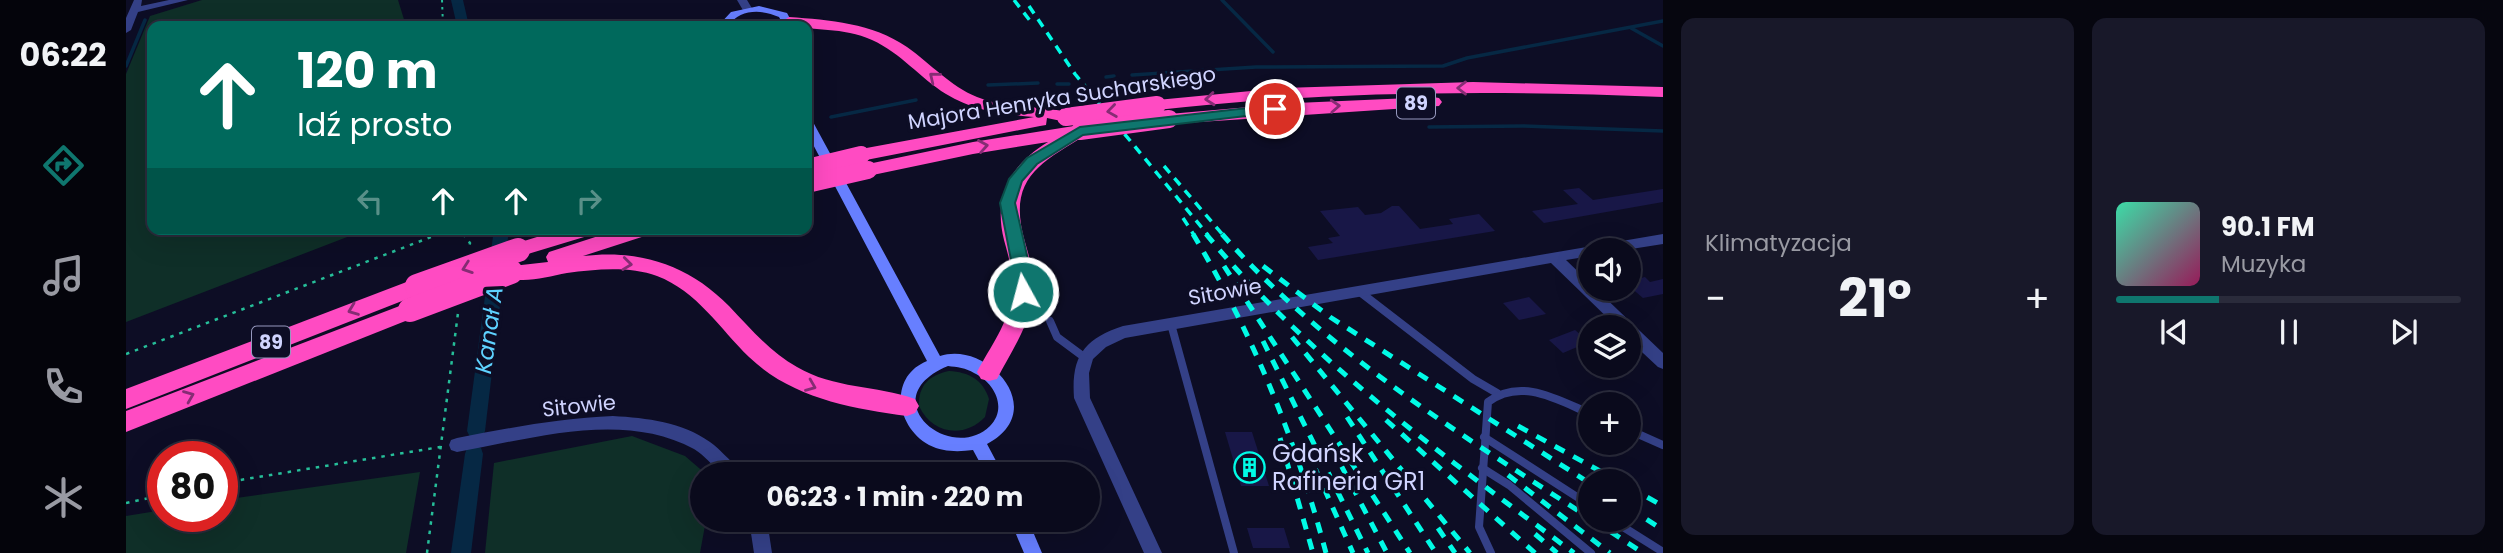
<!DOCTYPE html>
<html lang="pl">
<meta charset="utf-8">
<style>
:root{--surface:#0a0a1c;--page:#181829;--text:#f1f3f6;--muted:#999aa3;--line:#2a2b3b;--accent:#0f766e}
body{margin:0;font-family:Poppins,sans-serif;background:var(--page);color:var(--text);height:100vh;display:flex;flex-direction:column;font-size:26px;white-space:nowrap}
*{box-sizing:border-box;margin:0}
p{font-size:23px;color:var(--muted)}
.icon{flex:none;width:38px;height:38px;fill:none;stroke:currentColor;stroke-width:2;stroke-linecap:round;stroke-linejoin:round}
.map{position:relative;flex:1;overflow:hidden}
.drawer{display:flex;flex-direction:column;gap:18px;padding:18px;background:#06060f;width:840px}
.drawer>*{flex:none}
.hud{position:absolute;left:21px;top:21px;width:665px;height:214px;border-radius:14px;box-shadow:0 7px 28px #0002,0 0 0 2px var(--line);background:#00695c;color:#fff;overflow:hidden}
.buttons{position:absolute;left:1452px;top:238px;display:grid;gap:14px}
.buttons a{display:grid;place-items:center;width:63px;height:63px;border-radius:50%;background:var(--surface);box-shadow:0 7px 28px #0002,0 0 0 2px var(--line);font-size:35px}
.speed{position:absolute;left:21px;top:441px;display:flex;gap:14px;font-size:35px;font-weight:700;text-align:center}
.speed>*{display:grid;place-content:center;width:91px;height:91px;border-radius:50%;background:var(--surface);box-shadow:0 7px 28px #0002,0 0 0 2px var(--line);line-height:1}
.speed .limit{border:10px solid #d22;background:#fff;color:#111}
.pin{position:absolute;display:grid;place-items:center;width:60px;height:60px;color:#fff;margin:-30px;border:4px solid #fff;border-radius:50%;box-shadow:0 2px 7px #0007}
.me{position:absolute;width:77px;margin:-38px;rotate:353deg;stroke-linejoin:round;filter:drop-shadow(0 0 5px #0008)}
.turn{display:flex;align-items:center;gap:24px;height:147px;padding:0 35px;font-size:32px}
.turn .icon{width:91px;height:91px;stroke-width:2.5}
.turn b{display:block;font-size:49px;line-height:60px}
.lanes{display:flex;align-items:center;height:66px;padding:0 35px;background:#0003;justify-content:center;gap:35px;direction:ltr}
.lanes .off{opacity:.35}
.big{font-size:52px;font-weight:700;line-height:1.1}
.drawer .card{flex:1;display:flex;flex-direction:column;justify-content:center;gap:10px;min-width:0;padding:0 24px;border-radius:14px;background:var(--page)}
.song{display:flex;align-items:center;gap:21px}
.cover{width:84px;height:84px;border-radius:10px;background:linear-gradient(135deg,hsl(160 70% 55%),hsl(330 70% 35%))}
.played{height:7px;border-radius:4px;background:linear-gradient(90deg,var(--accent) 30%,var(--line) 30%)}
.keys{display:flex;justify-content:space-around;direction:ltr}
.heat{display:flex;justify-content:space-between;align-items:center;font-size:38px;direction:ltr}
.drawer .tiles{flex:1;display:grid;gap:18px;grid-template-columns:repeat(2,1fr)}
.trip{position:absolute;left:564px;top:462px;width:410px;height:70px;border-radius:35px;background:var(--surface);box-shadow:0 7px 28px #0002,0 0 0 2px var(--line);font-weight:700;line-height:70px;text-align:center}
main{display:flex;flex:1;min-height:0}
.tab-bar{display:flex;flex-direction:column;width:126px;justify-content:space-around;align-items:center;background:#04040b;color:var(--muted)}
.tab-bar .icon{width:49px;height:49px}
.tab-bar .current{color:var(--accent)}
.tab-bar b{font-size:32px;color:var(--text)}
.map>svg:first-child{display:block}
.green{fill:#0f2f28}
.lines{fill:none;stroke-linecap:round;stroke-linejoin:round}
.stream{stroke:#062844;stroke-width:3.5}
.canal{fill:#062844;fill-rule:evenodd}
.building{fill:#181747}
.path-far1{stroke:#26be99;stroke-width:2;stroke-dasharray:2.5 4.5;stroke-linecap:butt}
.path{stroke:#26be99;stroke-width:2.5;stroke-dasharray:3.5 6;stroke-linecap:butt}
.lane{stroke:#344087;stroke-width:8}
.street{fill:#344087;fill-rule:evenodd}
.secondary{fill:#677fff;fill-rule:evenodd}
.highway{fill:#ff4bc2;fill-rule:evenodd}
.rail-far1{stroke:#00fbe6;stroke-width:3.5;stroke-dasharray:9 7;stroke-linecap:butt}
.rail{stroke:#00fbe6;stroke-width:5;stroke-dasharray:11 10;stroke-linecap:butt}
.highway-bridge-far1{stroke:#ff4bc2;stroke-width:18}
.highway-bridge{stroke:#ff4bc2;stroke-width:24}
.oneway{stroke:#862c74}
.route{fill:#0f766e;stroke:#0a4d48;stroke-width:2}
.labels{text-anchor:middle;stroke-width:7;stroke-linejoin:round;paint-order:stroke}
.shield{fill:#0d0d25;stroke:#9698be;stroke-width:2}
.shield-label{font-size:19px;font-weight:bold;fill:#d0d4ff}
.street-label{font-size:21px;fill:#d0d4ff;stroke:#0d0d25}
.water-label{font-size:23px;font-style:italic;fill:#5ed2ff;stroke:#0d0d25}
.near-poi-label{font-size:24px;fill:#d0d4ff;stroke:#0d0d25;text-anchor:start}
</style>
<main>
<nav class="tab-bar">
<b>06:22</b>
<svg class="icon current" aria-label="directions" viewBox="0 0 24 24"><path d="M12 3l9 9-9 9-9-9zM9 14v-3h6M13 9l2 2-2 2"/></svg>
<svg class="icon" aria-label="music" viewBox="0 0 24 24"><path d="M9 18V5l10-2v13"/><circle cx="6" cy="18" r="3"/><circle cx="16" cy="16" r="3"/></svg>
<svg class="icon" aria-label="phone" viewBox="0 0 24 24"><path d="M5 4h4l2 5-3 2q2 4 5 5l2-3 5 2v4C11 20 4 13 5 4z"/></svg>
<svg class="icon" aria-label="climate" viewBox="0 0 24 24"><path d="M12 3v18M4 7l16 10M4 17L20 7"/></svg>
</nav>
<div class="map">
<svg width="1537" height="553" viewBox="0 0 1537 553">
<rect width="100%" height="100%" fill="#0d0d25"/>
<g class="green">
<path d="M76,0H272L280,26H26V229H242L0,322V74L24,16Z"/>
<path d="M823,371C843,372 857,380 863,399L859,417C838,439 806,434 793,406C792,385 804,375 823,371Z"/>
<path d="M506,436L559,456L580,474H576V520H580L574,553H359L368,463Z"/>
<path d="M294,472L280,553H0V516L37,510V516H96V500Z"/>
</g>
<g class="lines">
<g class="stream">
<path d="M1096,0L1147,52"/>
<path d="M1505,28L1537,46"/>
<path d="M0,66L19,20"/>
<path d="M1006,75L1130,67L1317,66L1341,58L1537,21"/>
<path d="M980,77L988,76"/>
<path d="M931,84H943"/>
<path d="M862,85L912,83"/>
<path d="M705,117L790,100"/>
<path d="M1303,127L1398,126L1537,131"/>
</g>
<g class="canal">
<path d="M325,0H337L343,26H331Z"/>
<path d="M368,229H383L359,431L356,437L350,439L344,437L341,431Z"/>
<path d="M348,446L355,448L357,454L345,553H325L339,454L341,448Z"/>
</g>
</g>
<g class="building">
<path d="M1453,188L1467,200L1537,189V202L1418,223L1406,211L1452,204L1437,190Z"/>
<path d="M1266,206H1273L1294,229L1327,224L1323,219L1353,214L1369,231L1192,260L1182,247L1207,243L1202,238L1214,236L1194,211L1232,207L1239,215L1255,213Z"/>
<path d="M1519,277L1524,282L1537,279V294L1517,298L1503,286V281Z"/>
<path d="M1403,297L1420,314L1393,320L1377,303Z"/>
<path d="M1449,330L1463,342L1437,353L1423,340Z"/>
<path d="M1099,432H1126L1143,486H1115Z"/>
<path d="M1121,528H1158L1164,548H1127Z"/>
</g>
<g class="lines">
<g class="path-far1">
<path d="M316,0L317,26"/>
<path d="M336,233L338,235"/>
<path d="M308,235L337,229"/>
</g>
<g class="path">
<path d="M337,234L344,243L343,248"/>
<path d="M0,354L313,234"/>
<path d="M96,483L314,447"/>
<path d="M0,503L37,495"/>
<path d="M301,553L332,313"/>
</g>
<g class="lane">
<path d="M1234,292L1347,379L1371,393"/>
<path d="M924,321L931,337L958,357"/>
<path d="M1045,324L1108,553"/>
<path d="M1503,430L1537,445"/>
<path d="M1358,437L1465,506"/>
<path d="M1356,468L1383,485L1465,553"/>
<path d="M1486,520L1537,552"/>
<path d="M1365,553L1353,527L1362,402C1395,377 1432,400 1465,414"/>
</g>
<g class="street">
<path d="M8,0H16L15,6L43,0H62L12,12L5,30L0,33V18Z"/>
<path d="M611,0H621L627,10L626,12H618Z"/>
<path d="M1537,234V244L1499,250H1465V256L1440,260L1465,284V289H1470L1537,353V369L1532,367L1503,340V327H1491L1425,263L999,338L980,347L967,359L963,373L964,398L1036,553H1018L948,398C945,356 958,339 997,326Z"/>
<path d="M487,416C521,418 556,422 584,442C595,450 603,460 613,469L615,474H596C587,466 578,455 568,449C497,410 405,439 331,452L325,450L323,445L325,440L331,438C383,428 434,418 487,416Z"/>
<path d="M623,520H641L646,553H628Z"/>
</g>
<g class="secondary">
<path d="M633,6L661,13L668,26H658L653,17C635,9 614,9 602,26H592L605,12Z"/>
<path d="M681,118L687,122L814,356C861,340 925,410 861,444L877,474H860L847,450C832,452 817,452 803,445C770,427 762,377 801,361L681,133ZM822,366C831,367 840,368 848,373C868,382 882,408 864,426C824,465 745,398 822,366Z"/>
<path d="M884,520H902L916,553H898Z"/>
</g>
<g class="highway">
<path d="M663,17C704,20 746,23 781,47C805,64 824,86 851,97C881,109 915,105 946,113L949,117L940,122L921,118L920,125L914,126L735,161L729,159L726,155L735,149L908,117C877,114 847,111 820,94C794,78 775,53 746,40C717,27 687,31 658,25L655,22Z"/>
<path d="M1347,82L1537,87V97C1368,90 1200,91 1031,110L1022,105L1031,100L1157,88Z"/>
<path d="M1307,97L1313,98L1316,102L1313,106L1043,124L1034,119L1043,114L1170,103Z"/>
<path d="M954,125L963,131L960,135C912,164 881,180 899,242C904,260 910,277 907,295C904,325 885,352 871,379L863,381L855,379L851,372C864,347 883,323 886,294C888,275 883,258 878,240C867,196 884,165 922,142L847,154L742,176L733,170L742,164L847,142Z"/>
<path d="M437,229H471L468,234L392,257L385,255L382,250L385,245Z"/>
<path d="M494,229H528L525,234L457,256C514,249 563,265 603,306C624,328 644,352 671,367C708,389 750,385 789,399L793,406L789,413L781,416C724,408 666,398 623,357C594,329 571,291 531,276C504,266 470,269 441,273C420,277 398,284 378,277L375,272L378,267L422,262L420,257L423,252Z"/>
<path d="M291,278L299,280L302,286L299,292L0,409V389Z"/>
<path d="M284,302L292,304L295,310L292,316L0,432V411Z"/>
</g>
<g class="rail-far1">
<path d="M888,0L905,22"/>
<path d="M903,6L949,74L1082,235"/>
<path d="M1038,166L1097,235"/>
<path d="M1057,218L1068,235"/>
</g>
<g class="rail">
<path d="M1067,234C1127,334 1170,440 1200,553"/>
<path d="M1080,234C1184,360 1318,456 1448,553"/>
<path d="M1096,234C1200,352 1334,434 1465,519"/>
<path d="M1098,266L1284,553"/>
<path d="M1137,266L1204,317L1465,484"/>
<path d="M1166,337L1344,553"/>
<path d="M1137,341L1242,553"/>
<path d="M1221,417L1310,553"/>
<path d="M1260,420L1409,553"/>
<path d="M1392,426L1492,481"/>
<path d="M1154,438L1187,553"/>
<path d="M1206,448L1261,553"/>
<path d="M1181,450L1227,553"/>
<path d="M1382,475L1484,553"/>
<path d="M1503,487L1537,506"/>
<path d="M1503,508L1537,530"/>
<path d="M1467,520L1517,553"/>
<path d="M1312,528L1329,553"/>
<path d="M1409,534L1431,553"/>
</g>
<g class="highway-bridge-far1">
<path d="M940,117L1031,105"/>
<path d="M954,131L1043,119"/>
<path d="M681,168L735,155"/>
<path d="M681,184L742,170"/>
</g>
<g class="highway-bridge">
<path d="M291,286L392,250"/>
<path d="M284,310L385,272"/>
</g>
</g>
<defs><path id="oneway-chevron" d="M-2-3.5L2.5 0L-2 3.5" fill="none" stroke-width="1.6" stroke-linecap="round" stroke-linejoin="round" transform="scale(1.75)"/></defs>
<g class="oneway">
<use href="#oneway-chevron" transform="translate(808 77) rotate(-141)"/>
<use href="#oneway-chevron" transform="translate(1336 88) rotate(180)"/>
<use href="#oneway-chevron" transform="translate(1084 99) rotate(175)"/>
<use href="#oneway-chevron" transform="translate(1209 106) rotate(-3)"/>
<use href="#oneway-chevron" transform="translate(986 111) rotate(172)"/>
<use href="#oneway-chevron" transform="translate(857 146) rotate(-10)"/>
<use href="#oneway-chevron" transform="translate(501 264) rotate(7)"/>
<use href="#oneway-chevron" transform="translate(341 268) rotate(161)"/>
<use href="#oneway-chevron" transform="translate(227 310) rotate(159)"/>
<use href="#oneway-chevron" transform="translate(685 386) rotate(22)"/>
<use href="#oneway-chevron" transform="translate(63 396) rotate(-22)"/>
</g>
<path class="route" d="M1149,105L1154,107V112L957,135L911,164L896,181L889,203L903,264V296H892L874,203L883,179L901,158L954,127Z"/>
<defs>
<symbol id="building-ring" viewBox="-11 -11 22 22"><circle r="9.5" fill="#0d0d25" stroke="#00fbe6" stroke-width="1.5"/><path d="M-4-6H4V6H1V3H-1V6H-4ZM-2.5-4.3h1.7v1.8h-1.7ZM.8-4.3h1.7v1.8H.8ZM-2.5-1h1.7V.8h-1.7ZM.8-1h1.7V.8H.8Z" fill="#00fbe6"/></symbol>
</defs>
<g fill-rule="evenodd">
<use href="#building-ring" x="1106" y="450" width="35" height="35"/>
</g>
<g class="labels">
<g class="shield">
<rect x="1271" y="87.5" width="38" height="31" rx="5"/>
<rect x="126" y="326.5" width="38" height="31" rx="5"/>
</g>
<g class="shield-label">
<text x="1290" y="110">89</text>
<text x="145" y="349">89</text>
</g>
<g class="street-label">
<text transform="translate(936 98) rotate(-9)" y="7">Majora Henryka Sucharskiego</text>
<text transform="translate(1099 292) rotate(-10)" y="7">Sitowie</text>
<text transform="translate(453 406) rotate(-6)" y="7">Sitowie</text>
</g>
<g class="water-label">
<text transform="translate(363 330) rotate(-82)" y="8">Kanał A</text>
</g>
<g class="near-poi-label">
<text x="1146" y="462">Gdańsk<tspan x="1146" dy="28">Rafineria GR1</tspan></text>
</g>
</g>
</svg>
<div class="buttons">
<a><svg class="icon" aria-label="sound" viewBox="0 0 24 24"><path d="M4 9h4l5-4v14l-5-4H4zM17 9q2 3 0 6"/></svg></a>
<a><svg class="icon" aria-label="layers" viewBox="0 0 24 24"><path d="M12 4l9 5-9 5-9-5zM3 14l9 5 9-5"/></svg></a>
<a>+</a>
<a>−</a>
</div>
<div class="speed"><div class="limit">80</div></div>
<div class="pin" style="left:1149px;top:109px;background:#d93025"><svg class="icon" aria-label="arrive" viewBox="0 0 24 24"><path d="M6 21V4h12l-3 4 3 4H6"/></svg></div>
<svg class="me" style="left:897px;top:292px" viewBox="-20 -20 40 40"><circle r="17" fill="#0f766e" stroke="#fff" stroke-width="3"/><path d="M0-11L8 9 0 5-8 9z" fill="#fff"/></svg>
<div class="trip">06:23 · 1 min · 220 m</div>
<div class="hud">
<div class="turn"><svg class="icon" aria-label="ahead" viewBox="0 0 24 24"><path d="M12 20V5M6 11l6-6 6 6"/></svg><div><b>120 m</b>Idź prosto</div></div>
<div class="lanes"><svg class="icon off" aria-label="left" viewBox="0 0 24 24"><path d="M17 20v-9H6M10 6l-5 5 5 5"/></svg><svg class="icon" aria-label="ahead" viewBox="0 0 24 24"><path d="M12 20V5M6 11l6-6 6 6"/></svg><svg class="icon" aria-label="ahead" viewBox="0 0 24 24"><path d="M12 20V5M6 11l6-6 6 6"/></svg><svg class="icon off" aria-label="right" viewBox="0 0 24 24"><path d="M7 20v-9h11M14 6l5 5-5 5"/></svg></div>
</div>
</div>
<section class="drawer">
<div class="tiles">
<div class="card"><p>Klimatyzacja</p>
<div class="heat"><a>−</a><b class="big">21°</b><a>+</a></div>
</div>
<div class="card">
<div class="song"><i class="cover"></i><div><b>90.1 FM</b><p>Muzyka</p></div></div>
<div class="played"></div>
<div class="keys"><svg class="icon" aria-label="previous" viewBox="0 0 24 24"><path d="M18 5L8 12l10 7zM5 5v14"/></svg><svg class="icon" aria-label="pause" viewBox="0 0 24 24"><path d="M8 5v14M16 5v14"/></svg><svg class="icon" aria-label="next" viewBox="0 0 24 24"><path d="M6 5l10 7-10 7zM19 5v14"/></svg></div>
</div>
</div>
</section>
</main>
